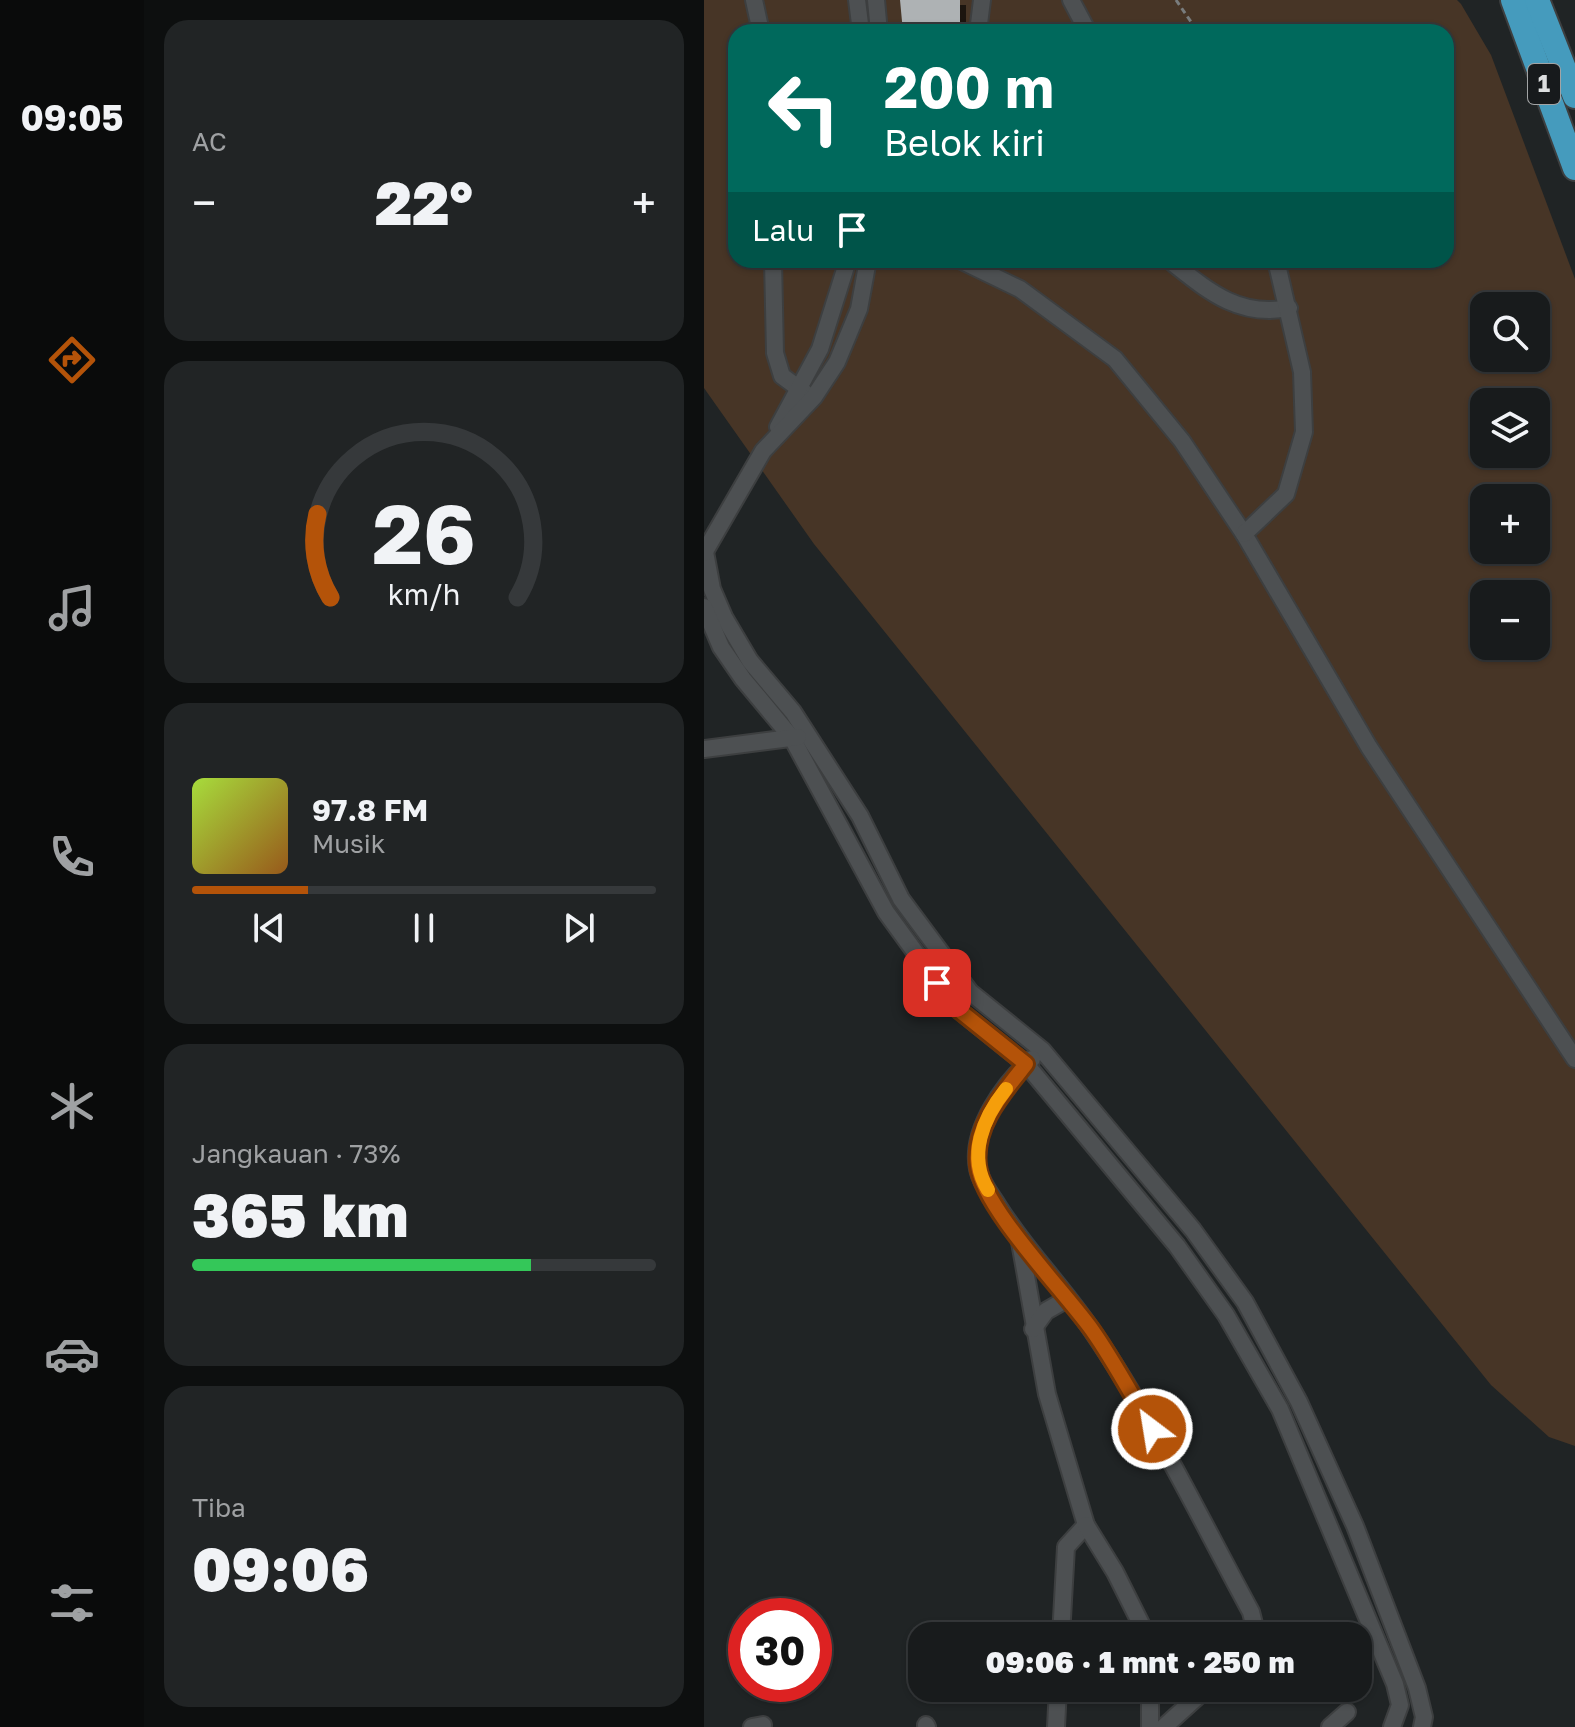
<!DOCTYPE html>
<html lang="id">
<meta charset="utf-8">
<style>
:root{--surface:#181b1c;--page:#212425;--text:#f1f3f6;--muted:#9fa1a3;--line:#36393b;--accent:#b45309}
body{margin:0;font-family:"Golos Text",sans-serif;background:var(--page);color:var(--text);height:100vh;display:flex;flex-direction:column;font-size:30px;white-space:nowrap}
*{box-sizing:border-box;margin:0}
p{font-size:26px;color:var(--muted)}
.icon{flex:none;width:44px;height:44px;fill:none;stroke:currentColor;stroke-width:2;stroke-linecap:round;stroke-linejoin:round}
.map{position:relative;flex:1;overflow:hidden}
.panel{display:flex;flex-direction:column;gap:20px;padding:20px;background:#0d0f0f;width:560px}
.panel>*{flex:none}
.hud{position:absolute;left:24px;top:24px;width:726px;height:244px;border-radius:24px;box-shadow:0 2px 6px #0004,0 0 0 2px var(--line);background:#00695c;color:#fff;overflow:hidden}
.fabs{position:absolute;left:766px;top:292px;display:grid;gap:16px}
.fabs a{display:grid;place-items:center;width:80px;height:80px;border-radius:16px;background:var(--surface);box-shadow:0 2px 6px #0004,0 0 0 2px var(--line);font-size:40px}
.speed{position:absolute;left:24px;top:1598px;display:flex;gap:16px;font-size:40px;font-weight:700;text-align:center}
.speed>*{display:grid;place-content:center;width:104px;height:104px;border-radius:50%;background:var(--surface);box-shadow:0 2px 6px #0004,0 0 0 2px var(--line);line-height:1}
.speed .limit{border:12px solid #d22;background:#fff;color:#111}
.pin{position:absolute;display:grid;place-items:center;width:68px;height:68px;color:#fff;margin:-34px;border-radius:16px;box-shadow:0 4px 12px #0006}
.me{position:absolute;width:88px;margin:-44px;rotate:329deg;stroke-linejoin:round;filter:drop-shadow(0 0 6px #0008)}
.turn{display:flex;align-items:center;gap:28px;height:168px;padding:0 24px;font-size:36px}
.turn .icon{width:104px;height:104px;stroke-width:2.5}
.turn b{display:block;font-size:56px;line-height:68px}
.then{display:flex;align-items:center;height:76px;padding:0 24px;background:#0003;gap:16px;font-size:30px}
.big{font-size:60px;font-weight:800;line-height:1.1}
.panel .widget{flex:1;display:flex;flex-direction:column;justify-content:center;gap:12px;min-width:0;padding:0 28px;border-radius:24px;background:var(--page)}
.panel .dial{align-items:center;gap:0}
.dial svg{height:208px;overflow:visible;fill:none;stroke:var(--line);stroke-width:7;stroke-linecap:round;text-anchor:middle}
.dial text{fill:var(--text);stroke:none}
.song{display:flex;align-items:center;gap:24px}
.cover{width:96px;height:96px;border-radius:12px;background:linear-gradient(135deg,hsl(80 70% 55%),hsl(30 70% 35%))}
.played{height:8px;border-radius:4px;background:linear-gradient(90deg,var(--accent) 25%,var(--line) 25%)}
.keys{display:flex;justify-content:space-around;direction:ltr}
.heat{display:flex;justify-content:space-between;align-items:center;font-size:44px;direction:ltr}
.charge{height:12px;border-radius:6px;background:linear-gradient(90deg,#34c759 73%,var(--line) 0)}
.trip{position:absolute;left:204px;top:1622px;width:464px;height:80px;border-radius:24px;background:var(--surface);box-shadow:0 2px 6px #0004,0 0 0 2px var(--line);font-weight:800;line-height:80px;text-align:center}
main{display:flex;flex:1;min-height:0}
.menu{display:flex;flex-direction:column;width:144px;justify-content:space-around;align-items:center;background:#0a0b0b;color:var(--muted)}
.menu .icon{width:56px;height:56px}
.menu .active{color:var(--accent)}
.menu b{font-size:36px;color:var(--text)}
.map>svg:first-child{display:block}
.green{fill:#473526;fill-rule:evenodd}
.building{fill:#aeb2b4;filter:url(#shadow)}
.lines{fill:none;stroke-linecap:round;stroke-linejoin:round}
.minor-casing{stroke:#3d3f40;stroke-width:20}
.highway-casing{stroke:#3d3f40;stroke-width:28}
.path{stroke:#797c7d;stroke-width:3;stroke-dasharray:6 4;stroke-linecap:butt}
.minor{stroke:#4d5052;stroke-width:16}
.highway{stroke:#459bbd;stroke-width:24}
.route-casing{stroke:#753606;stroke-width:20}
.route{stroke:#b45309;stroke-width:14}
.slow{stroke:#f59e0b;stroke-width:14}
.labels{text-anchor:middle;stroke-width:8;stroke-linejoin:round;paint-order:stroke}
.shield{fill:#171a1c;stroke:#a2a4a5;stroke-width:2}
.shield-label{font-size:24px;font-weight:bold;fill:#dddfe0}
</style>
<main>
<nav class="menu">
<b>09:05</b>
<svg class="icon active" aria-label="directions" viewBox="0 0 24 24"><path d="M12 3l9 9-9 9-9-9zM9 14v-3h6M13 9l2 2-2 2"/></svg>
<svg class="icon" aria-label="music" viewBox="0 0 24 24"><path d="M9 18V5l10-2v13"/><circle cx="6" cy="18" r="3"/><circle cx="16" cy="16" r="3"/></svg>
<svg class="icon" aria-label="phone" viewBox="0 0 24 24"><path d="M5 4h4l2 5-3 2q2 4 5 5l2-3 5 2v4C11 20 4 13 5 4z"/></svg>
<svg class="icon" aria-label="climate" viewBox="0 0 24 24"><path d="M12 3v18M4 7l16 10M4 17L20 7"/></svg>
<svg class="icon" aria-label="car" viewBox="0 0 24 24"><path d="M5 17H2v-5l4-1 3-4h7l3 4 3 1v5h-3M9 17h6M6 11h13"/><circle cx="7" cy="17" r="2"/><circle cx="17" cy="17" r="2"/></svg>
<svg class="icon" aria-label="filters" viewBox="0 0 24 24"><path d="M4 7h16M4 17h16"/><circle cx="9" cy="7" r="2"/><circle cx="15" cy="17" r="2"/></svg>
</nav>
<section class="panel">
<div class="widget"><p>AC</p>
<div class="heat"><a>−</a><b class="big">22°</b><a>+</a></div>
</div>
<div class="widget dial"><svg viewBox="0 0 100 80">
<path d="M14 69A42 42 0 1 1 86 69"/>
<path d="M14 69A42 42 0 0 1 9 37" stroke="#b45309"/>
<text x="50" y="56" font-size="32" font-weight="700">26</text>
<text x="50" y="72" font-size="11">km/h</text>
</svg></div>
<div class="widget">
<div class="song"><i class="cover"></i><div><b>97.8 FM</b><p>Musik</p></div></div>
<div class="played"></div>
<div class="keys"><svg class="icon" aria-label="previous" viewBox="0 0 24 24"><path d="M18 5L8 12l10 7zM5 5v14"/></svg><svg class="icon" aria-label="pause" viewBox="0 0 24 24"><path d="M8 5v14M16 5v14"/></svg><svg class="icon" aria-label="next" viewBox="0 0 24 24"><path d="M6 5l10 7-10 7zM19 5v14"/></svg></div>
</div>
<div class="widget"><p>Jangkauan · 73%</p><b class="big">365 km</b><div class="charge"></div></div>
<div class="widget"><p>Tiba</p><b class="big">09:06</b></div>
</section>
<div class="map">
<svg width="871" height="1727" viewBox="0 0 871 1727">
<defs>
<filter id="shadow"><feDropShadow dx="9" dy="5" stdDeviation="0" flood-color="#0009"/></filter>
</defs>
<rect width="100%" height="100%" fill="#202425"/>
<path class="green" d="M0,0H753L757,4L787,55L871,279V1446L845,1437L787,1385L110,544L0,388ZM32,32H742V260H32ZM780,306H832V358H780ZM780,402H832V454H780ZM780,498H832V550H780ZM780,594H832V646H780Z"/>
<path class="building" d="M196,0H256V32H199Z"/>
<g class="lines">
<defs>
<g id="minor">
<path d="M50,0L57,32"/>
<path d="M153,0L157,32"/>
<path d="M172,0L175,32"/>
<path d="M367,0L384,32"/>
<path d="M274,32L278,0"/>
<path d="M69,260L71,353L78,376L101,393"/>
<path d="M256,260L316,289L411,359L478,441L540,534L665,747L871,1059"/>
<path d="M465,260C503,290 534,318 585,308"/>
<path d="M74,427L116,349L144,260"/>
<path d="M540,534L582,494L600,432L598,372L572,260"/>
<path d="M1,552L8,589L20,617L46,661L89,712L156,816L197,899L266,992L338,1050L489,1230L541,1302L595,1402L651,1526L713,1688L720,1717L718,1727"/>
<path d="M0,553L59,451L110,397L133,362L155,309L164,260"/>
<path d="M0,607L17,647L39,679L88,738L182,912L251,1007L322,1064L473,1246L522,1315L576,1409L691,1684L696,1705L688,1727"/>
<path d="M0,749L94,737"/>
<path d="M328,1059C301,1082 266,1130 274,1169C277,1183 287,1195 294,1206C322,1251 360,1288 389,1332C449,1420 496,1518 547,1612L553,1636"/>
<path d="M316,1242L343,1394L382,1525L362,1547L357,1636"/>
<path d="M329,1329L342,1311L363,1299"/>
<path d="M382,1525L411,1572L443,1636"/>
<path d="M446,1688V1727"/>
<path d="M222,1725L223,1727"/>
<path d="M48,1727L59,1725"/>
<path d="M352,1727L354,1688"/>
<path d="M460,1727L503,1688"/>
<path d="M626,1727L643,1712"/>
</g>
<g id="highway">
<path d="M809,0L871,168"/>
<path d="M833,0L871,96"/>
</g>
</defs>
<use href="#minor" class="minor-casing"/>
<use href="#highway" class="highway-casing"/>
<path class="path" d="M472,0L494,32"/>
<use href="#minor" class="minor"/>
<use href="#highway" class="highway"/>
</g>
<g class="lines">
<defs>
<path id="route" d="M233,983L251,1007L322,1064C299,1093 269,1126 274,1166C279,1208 361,1292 388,1330C410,1361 428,1396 448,1429"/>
</defs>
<use href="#route" class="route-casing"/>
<use href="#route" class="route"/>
<path class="slow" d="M284,1190C263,1156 279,1118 302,1089"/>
</g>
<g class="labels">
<rect class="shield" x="824" y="64" width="32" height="40" rx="6"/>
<g class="shield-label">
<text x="840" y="92">1</text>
</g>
</g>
</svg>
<div class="fabs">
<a><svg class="icon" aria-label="search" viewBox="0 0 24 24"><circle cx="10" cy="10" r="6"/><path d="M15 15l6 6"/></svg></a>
<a><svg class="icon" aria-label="layers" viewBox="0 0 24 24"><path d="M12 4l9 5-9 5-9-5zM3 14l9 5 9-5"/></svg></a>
<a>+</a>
<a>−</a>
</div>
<div class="speed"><div class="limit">30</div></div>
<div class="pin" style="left:233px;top:983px;background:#d93025"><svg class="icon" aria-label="arrive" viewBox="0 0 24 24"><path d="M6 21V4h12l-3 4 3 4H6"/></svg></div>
<svg class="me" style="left:448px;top:1429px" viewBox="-20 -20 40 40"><circle r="17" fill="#b45309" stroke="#fff" stroke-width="3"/><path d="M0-11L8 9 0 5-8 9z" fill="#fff"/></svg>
<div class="trip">09:06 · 1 mnt · 250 m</div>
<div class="hud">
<div class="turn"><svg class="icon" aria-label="left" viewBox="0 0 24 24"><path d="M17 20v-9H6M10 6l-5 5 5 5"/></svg><div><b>200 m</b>Belok kiri</div></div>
<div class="then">Lalu<svg class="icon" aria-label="arrive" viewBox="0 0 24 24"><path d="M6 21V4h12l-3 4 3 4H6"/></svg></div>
</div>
</div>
</main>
